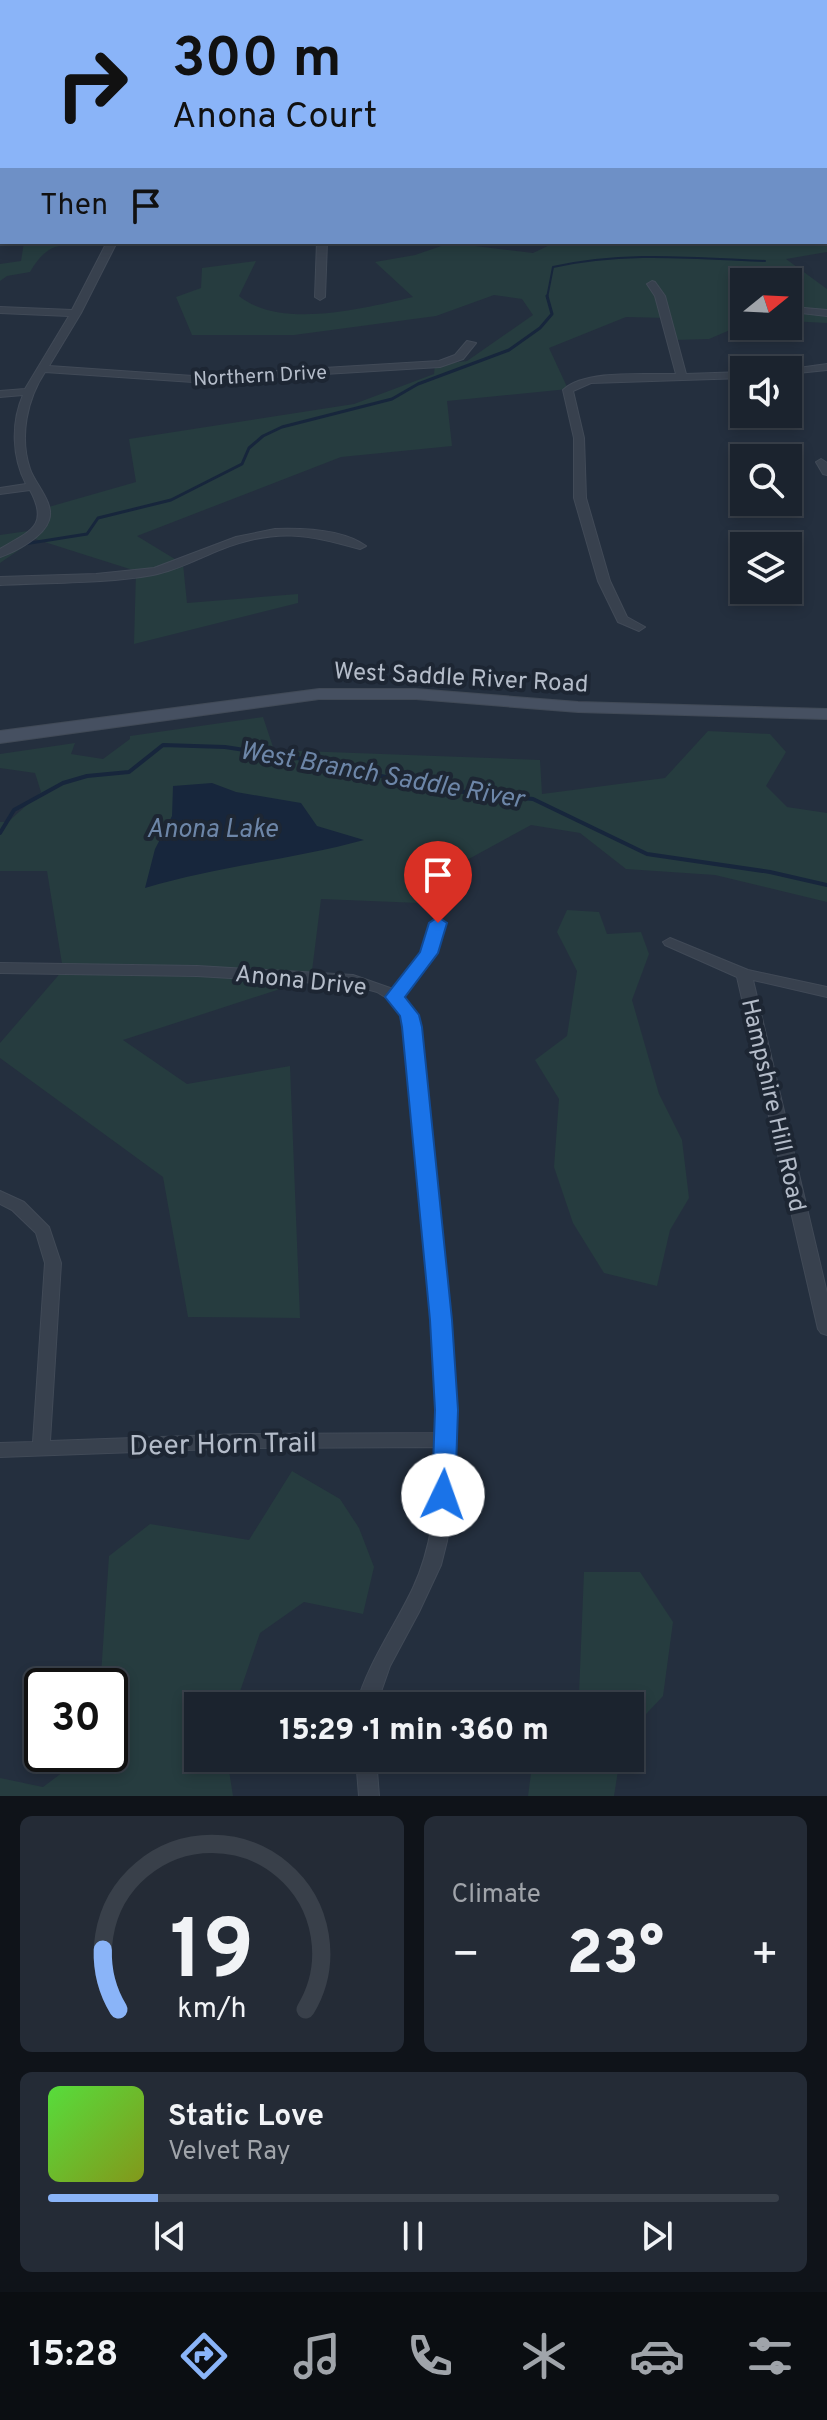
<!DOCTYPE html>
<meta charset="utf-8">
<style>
:root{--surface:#1b232e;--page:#242b36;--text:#f1f3f6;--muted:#a0a4aa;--line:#39404a;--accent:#8ab4f8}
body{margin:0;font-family:Overpass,sans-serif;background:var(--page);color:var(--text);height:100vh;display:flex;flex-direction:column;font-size:30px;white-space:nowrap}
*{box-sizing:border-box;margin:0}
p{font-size:26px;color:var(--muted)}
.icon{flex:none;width:44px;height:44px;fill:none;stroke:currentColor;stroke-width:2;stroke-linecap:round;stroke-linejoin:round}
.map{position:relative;height:1796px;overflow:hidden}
.side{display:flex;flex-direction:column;gap:20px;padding:20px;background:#0f1319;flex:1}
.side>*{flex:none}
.top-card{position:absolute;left:0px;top:0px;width:828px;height:244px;box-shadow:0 4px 12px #0003,0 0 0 2px var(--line);background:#8ab4f8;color:#111;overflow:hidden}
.needle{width:52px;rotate:72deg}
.controls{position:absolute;left:730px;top:268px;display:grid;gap:16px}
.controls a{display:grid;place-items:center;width:72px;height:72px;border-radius:0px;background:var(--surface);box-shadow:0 4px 12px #0003,0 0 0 2px var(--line);font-size:40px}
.speed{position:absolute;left:24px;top:1668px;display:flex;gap:16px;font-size:40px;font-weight:700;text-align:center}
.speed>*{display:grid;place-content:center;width:104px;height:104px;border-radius:50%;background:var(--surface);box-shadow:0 4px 12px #0003,0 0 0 2px var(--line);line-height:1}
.speed .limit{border:4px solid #111;border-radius:12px;background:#fff;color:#111}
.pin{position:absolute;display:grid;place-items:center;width:68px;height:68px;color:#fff;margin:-82px -34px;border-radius:50% 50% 50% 0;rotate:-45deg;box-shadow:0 0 8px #0007}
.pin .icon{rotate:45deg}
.me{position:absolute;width:88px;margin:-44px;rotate:3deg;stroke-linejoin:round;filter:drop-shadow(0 0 6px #0008)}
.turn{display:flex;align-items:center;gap:28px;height:168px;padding:0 40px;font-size:36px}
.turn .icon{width:104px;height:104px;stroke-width:2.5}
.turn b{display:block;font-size:56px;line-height:68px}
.then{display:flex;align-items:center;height:76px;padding:0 40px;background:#0003;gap:16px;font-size:30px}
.big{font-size:60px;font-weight:800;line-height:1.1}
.side .card{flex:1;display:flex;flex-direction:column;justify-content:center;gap:12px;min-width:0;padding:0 28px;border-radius:12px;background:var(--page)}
.side .dial{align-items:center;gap:0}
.dial svg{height:208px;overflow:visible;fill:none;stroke:var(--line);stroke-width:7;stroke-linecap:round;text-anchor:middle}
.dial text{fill:var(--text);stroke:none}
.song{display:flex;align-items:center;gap:24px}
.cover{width:96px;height:96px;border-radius:12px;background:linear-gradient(135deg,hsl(110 70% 55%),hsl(70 70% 35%))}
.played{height:8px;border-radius:4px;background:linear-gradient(90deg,var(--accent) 15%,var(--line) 15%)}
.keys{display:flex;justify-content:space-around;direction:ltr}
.heat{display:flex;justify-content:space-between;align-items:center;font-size:44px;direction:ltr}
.side .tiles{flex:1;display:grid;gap:20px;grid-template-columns:1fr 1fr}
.card:last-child{grid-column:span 2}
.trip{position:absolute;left:184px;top:1692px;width:460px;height:80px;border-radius:0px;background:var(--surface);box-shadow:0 4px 12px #0003,0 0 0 2px var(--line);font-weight:800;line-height:80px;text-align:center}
.dock{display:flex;height:128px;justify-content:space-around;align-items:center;background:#0b0e12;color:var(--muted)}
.dock .icon{width:56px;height:56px}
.dock .on{color:var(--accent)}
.dock b{font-size:36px;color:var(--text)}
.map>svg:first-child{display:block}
.green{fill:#263c3f}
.water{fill:#17263c}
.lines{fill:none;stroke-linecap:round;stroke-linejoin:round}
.stream-far2{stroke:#17263c;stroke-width:2}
.stream-far1{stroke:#17263c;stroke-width:3}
.stream{stroke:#17263c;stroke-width:4}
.street-casing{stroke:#414a57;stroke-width:2}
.secondary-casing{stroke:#414a57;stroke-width:2}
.street{fill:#38414e;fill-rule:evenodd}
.secondary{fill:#465061;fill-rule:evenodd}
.route{fill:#1a73e8;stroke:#114b97;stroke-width:2}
.labels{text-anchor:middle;stroke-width:8;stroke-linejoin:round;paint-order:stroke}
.far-street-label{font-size:20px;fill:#b4bcc9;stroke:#1d2633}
.street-label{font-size:24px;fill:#b4bcc9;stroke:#1d2633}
.water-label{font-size:26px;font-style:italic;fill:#6d86a8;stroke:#1d2633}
.near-street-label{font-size:28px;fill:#b4bcc9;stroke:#1d2633}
</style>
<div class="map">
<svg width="827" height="1796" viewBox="0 0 827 1796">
<rect width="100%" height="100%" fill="#242f3e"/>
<g class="green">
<path d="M827,232V252L786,259L827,289V323L788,321V282H744V324L709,339L673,340L668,318L626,317L549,348L568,389L447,401L452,446L341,457L137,536L183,564L187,603L298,594V603L134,644L136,571L35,539L0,563V535L42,529L45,508L136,482L129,439L354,404L434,374L435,365L467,361L533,315L522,299L494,295L436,316L294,335H192L176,297L201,288L202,268L256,261L239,296C281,330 365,308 413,297L375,262L415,255L450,243L533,253L556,242H826Z"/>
<path d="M24,242H107C74,252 54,230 30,272L7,276L0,281V264L21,261Z"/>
<path d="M263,717L274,750L540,760L542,794L665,778L708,731L770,734L786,752L766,786L787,807L827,813V902L715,875L626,869L580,833L531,825L454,867L444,904L321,899L311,979L123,1040L187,1084L290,1066L300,1318L188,1317L163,1177L0,1058V1043L63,970L47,871H0V822H8L41,792L35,773L0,768V754L75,743L71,754L103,759L130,739V736Z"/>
<path d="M567,910L599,912L607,934L641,932L649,954L632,1000L659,1094L682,1140L689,1198L670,1230L657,1286L604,1273L573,1223L554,1167L559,1099L535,1060L567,1036L577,971L557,932Z"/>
<path d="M292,1471L340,1499L359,1528L374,1567L363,1614L304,1602L260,1633L235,1706H198V1758H227L233,1796H0V1778L43,1787L87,1754H110V1736L130,1722L101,1675L109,1556L150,1524L249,1540Z"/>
<path d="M584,1572H640L673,1622L663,1696L630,1731V1706H562L579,1694Z"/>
<path d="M533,1758H620L614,1796H528Z"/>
</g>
<path class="water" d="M212,783L236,792L301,803L317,826L364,840C291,860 217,866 145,888L155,849L172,816L173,786Z"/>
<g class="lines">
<path class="stream-far2" d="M547,298L553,267C624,251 693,258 765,261"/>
<path class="stream-far1" d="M24,544L87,534L98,518L171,500L242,464L249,448L263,436L282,427L392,399L418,384L509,350L540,328L552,314L547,296"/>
<path class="stream" d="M0,833L14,810L63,783L87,776L129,772L163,745L225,747L303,759L446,790L533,799L647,854L770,872L827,885"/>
<defs>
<g id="street">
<rect x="826" y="20" width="1" height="4"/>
<rect x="0" y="112" width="2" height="6"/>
<rect x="826" y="200" width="1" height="6"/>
<path d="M107,242H117L81,313L49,366L193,376L439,361L455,355L467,341L476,343L463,359L440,367L193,382L45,372C27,399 19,437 30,469C35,484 55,503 49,520C44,537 15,552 0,557V549C29,531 50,527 30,490L0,494V488L26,484C12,457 11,423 23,395L0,397V391L25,389L69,316L0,313V307L72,310Z"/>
<path d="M317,242H327L325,297L320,300L315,297Z"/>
<path d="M652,281L655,282L665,296L686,374L744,372V378L591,383L573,391L584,438L586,498L610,581L627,617L645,627L639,631L618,622L598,581L574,498V438L563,390C585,369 646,375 676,374L655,296L647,284Z"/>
<path d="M804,308L827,310V316L801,313V309Z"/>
<path d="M827,364V370L788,374V370H784Z"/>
<path d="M821,459L827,463V475L823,474L816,462Z"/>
<path d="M275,529C304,528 342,529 366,546L360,549C306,534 277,528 222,549C199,558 178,570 153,575C103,584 51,582 0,585V577L96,574L154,568L236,537Z"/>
<path d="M438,919L445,923L436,953L403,997L417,1015L424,1058L454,1366L456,1454L454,1498L447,1541L441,1565L419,1612L390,1666L376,1706H356C368,1663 394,1628 413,1588C433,1545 438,1494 438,1447L244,1448L0,1457V1443L33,1442L45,1263L36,1233L12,1210L0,1204V1191L24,1202L49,1227L61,1263L50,1441L244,1434L439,1433L434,1321L409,1058L403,1016L390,1000L377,992L352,985L197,976L0,973V963L197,966L353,975L393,989L422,952L431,923Z"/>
<path d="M670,938L748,970L827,987V997L753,980L827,1293V1335L821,1333L818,1329L737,977L665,945L663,942Z"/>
<path d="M356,1758H376L379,1796H359Z"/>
</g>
<g id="secondary">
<rect x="236" y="0" width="10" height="2"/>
<path d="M801,0H812L813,2H802Z"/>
<path d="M319,689H416L578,702L827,709V719L578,712L416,699H319L0,743V731Z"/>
</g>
</defs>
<use href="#street" class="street-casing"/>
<use href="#secondary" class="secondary-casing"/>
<use href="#street" class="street"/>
<use href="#secondary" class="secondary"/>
</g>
<path class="route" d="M438,917L447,923L438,953L405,997L419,1015L422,1027L452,1320L458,1410L455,1495L452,1502L443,1505L435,1502L432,1495L435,1410L430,1320L402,1027L400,1016L385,997L420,952L429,923Z"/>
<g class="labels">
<g class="far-street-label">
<text transform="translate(260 375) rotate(-3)" y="7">Northern Drive</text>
</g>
<g class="street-label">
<text transform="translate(461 677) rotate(3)" y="8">West Saddle River Road</text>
<text transform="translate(301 980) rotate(6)" y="8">Anona Drive</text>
<text transform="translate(774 1105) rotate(77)" y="8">Hampshire Hill Road</text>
</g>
<g class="water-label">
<text transform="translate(382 774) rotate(10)" y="9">West Branch Saddle River</text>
<text x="212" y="837">Anona Lake</text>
</g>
<g class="near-street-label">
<text transform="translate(223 1443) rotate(-1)" y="10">Deer Horn Trail</text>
</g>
</g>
</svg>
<div class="controls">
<a><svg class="needle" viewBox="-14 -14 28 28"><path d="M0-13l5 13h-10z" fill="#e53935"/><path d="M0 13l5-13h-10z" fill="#a0a4aa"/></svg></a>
<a><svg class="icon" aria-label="sound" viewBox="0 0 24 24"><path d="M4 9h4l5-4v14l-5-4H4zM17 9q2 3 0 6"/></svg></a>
<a><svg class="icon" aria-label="search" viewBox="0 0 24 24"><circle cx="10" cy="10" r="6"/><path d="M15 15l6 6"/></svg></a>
<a><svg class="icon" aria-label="layers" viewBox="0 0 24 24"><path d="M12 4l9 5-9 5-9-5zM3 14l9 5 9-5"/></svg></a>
</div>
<div class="speed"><div class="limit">30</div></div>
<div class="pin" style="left:438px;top:923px;background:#d93025"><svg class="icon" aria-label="arrive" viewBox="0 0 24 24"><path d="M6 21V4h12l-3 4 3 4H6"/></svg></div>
<svg class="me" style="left:443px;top:1495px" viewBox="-20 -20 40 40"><circle r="19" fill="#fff"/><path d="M0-13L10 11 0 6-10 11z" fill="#1a73e8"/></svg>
<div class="trip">15:29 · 1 min · 360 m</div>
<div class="top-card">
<div class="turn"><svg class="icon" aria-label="right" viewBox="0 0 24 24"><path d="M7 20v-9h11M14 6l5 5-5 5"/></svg><div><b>300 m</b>Anona Court</div></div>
<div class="then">Then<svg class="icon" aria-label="arrive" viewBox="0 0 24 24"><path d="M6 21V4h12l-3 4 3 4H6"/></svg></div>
</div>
</div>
<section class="side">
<div class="tiles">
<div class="card dial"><svg viewBox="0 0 100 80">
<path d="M14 69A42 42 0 1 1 86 69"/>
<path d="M14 69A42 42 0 0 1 8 46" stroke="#8ab4f8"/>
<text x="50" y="56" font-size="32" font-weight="700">19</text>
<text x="50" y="72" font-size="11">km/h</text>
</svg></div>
<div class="card"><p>Climate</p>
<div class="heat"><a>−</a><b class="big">23°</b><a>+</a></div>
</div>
<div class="card">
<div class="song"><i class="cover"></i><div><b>Static Love</b><p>Velvet Ray</p></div></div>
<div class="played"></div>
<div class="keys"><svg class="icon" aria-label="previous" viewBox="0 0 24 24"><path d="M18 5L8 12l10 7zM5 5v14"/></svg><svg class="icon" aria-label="pause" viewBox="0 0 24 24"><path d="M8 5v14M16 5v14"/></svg><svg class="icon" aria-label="next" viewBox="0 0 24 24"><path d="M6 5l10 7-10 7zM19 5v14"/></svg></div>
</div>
</div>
</section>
<nav class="dock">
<b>15:28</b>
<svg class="icon on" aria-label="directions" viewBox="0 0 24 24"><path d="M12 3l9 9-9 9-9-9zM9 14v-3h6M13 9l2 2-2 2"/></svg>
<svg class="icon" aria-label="music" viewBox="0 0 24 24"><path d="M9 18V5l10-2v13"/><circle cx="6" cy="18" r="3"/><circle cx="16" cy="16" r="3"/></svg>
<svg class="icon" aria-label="phone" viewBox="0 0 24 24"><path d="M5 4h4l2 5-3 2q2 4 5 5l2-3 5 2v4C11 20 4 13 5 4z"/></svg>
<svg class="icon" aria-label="climate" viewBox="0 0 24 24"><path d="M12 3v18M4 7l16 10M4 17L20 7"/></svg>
<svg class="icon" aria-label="car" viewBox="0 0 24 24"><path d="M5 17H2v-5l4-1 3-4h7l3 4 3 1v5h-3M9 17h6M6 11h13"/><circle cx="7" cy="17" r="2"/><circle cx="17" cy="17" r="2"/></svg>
<svg class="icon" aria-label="filters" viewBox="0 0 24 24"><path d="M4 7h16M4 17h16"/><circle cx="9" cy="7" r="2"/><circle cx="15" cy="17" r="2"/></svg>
</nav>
